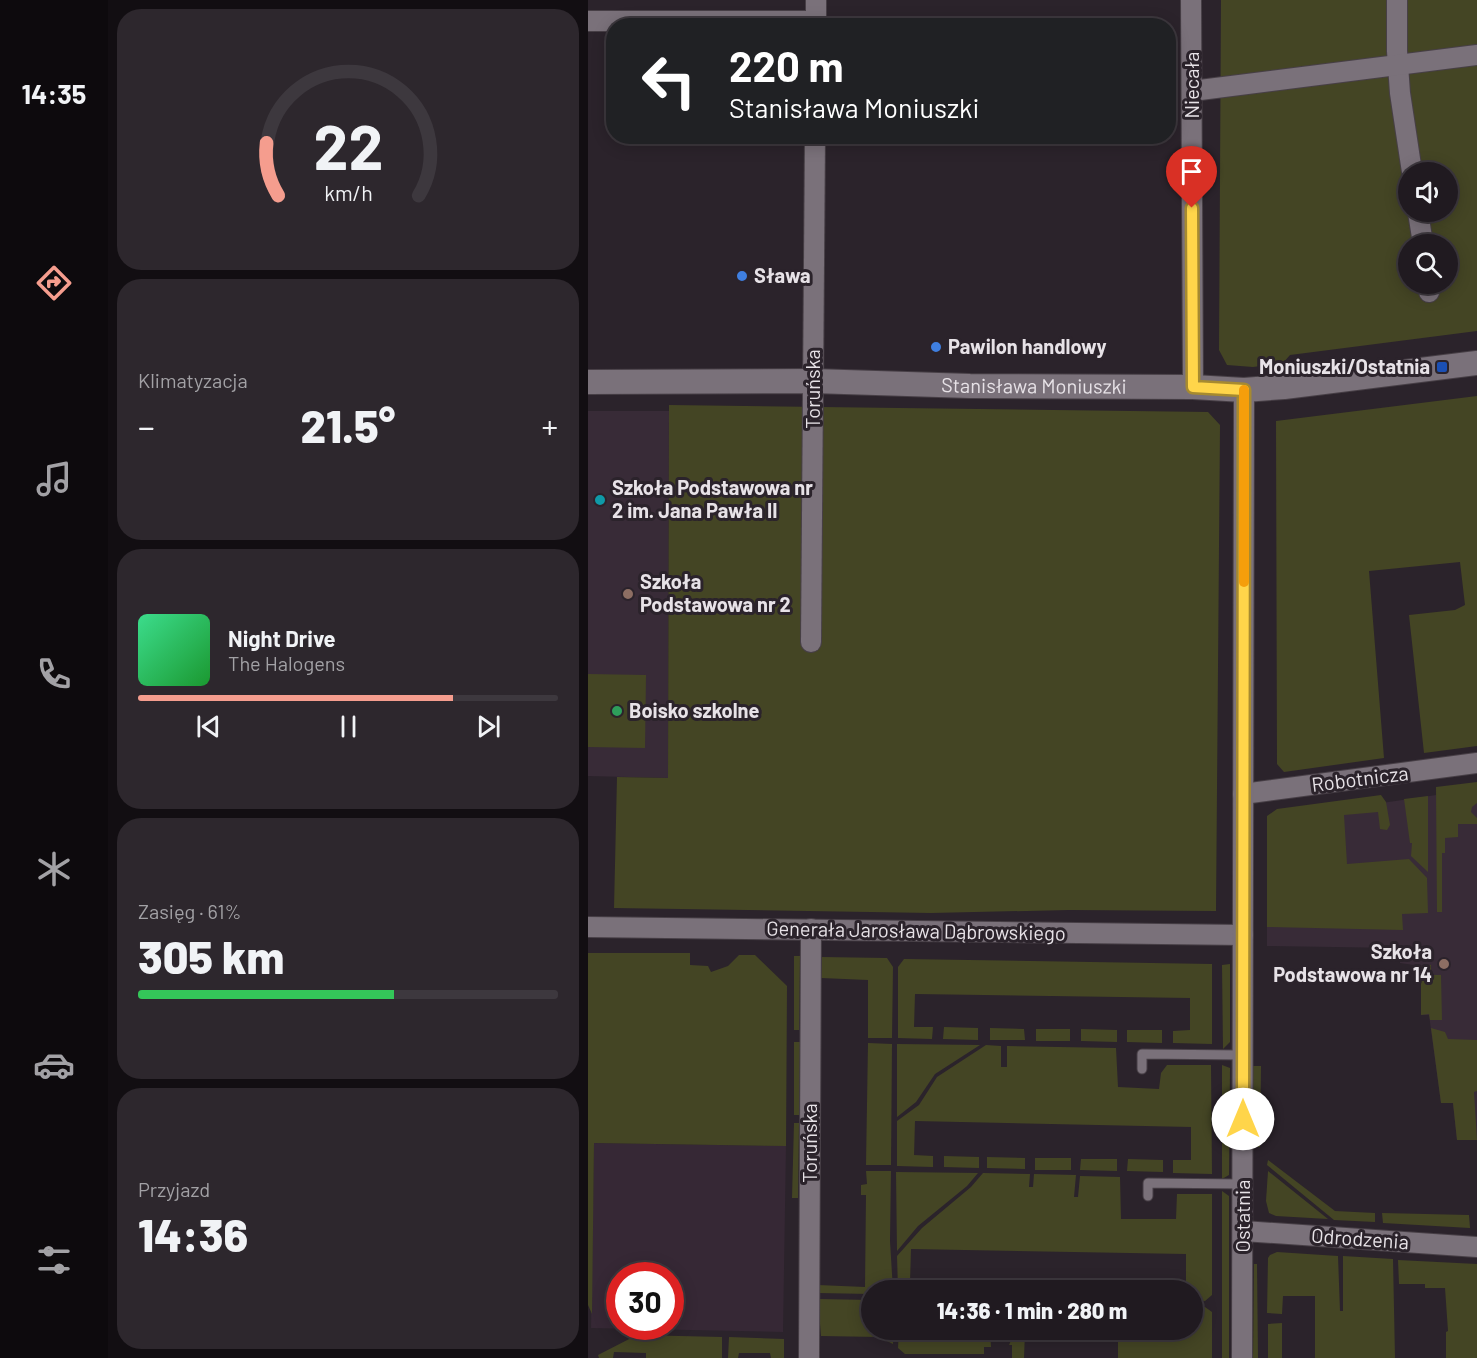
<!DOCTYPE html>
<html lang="pl">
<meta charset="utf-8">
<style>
:root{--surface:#201a20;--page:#2d272d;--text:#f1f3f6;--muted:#a2a1a5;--line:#3d383e;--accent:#f59d8e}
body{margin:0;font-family:Barlow,sans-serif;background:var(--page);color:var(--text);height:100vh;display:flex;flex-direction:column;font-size:22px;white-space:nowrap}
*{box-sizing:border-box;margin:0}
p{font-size:20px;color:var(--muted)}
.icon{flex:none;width:33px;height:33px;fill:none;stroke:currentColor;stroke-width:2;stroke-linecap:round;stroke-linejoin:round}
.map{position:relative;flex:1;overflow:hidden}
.panel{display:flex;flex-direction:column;gap:9px;padding:9px;background:#120e12;width:480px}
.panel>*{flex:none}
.banner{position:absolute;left:18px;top:18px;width:570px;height:126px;border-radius:24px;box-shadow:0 3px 15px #0003,0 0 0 2px var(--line);background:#202124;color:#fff;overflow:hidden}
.fabs{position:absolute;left:810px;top:162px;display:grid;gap:12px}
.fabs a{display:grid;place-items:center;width:60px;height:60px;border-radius:50%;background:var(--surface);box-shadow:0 3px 15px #0003,0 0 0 2px var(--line);font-size:30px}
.speed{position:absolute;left:18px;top:1262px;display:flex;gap:12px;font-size:30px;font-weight:700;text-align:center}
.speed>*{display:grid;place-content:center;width:78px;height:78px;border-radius:50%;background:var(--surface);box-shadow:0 3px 15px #0003,0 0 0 2px var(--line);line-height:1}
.speed .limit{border:9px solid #d22;background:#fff;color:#111}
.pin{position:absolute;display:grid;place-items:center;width:51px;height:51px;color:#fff;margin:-62px -26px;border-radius:50% 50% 50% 0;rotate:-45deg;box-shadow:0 0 6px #0007}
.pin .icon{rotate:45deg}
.me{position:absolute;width:66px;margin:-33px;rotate:0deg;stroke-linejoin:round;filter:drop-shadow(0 0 4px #0008)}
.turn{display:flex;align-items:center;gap:21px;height:126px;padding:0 24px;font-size:27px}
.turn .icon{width:78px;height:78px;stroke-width:2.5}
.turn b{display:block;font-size:42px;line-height:51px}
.big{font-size:45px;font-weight:800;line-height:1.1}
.panel .tile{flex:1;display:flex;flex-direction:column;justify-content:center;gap:9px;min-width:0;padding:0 21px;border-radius:24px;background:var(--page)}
.panel .dial{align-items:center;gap:0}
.dial svg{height:156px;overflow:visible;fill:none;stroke:var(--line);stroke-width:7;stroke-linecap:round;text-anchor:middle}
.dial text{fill:var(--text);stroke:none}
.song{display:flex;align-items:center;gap:18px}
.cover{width:72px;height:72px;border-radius:9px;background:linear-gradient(135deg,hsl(150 70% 55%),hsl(130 70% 35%))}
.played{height:6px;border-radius:3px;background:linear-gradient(90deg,var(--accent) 75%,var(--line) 75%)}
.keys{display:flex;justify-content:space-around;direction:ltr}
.heat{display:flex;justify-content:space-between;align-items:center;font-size:33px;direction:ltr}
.charge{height:9px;border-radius:4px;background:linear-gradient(90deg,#34c759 61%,var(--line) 0)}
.trip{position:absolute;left:273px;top:1280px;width:342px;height:60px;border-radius:30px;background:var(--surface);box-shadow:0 3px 15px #0003,0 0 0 2px var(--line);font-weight:800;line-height:60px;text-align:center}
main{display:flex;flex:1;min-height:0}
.tab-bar{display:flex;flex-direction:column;width:108px;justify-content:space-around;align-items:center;background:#0d0a0d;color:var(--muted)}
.tab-bar .icon{width:42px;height:42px}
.tab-bar .on{color:var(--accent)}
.tab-bar b{font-size:27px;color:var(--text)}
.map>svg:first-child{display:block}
.commercial{fill:#362835;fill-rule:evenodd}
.built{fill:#382b37}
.green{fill:#444524;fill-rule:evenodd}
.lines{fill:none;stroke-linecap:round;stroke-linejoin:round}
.service-casing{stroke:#473f46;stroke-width:11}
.minor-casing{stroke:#473f46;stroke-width:22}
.tertiary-casing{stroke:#473f46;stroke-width:26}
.service{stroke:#7a717a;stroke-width:9}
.minor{stroke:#7a717a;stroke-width:20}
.tertiary{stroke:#7a717a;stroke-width:24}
.route-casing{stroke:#a68a30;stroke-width:15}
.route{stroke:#ffd54a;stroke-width:10}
.slow{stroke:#f59e0b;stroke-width:10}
.shop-dot{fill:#3f7fe0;stroke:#2b232b;stroke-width:2}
.transit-dot{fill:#1a4fb4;stroke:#2b232b;stroke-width:2}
.culture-dot{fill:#0f9aa8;stroke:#2b232b;stroke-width:2}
.education-dot{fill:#8d6e63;stroke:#2b232b;stroke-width:2}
.leisure-dot{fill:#2e9e5b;stroke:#2b232b;stroke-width:2}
.labels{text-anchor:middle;stroke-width:6;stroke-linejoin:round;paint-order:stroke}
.street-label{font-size:20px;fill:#e7e2e7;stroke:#2b232b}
.poi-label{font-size:20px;font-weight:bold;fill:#e7e2e7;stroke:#2b232b;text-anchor:start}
</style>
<main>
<nav class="tab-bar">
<b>14:35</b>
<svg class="icon on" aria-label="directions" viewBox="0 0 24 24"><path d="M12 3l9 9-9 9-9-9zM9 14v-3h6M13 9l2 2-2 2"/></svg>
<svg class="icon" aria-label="music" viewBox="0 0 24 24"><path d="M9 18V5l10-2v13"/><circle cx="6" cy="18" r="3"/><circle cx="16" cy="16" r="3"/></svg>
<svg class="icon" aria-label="phone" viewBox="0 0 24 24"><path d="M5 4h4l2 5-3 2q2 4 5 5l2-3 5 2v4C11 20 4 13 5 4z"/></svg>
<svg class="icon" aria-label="climate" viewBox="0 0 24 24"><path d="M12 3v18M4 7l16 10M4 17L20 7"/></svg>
<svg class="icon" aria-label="car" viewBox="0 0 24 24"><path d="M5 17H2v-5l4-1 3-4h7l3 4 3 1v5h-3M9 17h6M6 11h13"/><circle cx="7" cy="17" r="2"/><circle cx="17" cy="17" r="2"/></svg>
<svg class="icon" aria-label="filters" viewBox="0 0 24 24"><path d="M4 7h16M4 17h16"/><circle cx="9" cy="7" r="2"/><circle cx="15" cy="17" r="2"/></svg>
</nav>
<section class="panel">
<div class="tile dial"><svg viewBox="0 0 100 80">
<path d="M14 69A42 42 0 1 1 86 69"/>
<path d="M14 69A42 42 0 0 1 8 42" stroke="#f59d8e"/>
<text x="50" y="56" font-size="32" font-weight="700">22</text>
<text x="50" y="72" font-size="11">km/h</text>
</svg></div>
<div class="tile"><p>Klimatyzacja</p>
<div class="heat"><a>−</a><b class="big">21.5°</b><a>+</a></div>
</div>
<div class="tile">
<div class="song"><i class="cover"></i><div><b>Night Drive</b><p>The Halogens</p></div></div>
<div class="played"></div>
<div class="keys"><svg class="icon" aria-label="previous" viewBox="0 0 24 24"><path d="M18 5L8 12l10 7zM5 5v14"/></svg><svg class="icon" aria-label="pause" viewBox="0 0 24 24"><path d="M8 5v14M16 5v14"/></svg><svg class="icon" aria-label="next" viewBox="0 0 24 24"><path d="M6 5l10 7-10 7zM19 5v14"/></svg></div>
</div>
<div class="tile"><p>Zasięg · 61%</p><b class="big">305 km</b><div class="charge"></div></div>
<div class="tile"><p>Przyjazd</p><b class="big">14:36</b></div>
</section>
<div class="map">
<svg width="889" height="1358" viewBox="0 0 889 1358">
<rect width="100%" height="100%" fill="#2b232b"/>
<path class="commercial" d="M6,1143L198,1146L195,1332L3,1328ZM32,1275H82V1326H32Z"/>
<g class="built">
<path d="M0,411H81L80,778L0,776Z"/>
<path d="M889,789V1140H869L865,1103H853L841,1015H833V966L812,963L811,948L679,946V820Z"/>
</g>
<g class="green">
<path d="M633,0H889V331L702,355L695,363L665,367L639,365L631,350ZM820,172H860V212H820ZM820,244H860V284H820Z"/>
<path d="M889,396V746L836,753L821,615L867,610L877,605L872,562L781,571L796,758L696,772L689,764L688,421Z"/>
<path d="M81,405L620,412L632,425L628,911L481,910L343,913L26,908L29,777L80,778Z"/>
<path d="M0,674L58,675L57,748L0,747Z"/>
<path d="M889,782V803L884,807L883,812L889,818V824H870V837L857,838V853H854V912H849L848,787Z"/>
<path d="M793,795L798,802L802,825L799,830L792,829L790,812L756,815L759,864L821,859L839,878L840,913L814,914L815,930L679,927V816L689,809Z"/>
<path d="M840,796V872L823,856L824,843H822L816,799Z"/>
<path d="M0,953H102V965L120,966L123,972L140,966L151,955H167L199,986L198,1146L6,1143L4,1314L0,1305Z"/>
<path d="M206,956H212L211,1030H206Z"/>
<path d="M234,957L299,958L305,967L304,1038H280V980L233,978Z"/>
<path d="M316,959L624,964V1044L585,1043V1031L602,1030V998L327,994L326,1027H345L344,1039L310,1038V967Z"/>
<path d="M642,964V1042L635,1049L634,965Z"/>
<path d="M843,965V975H853L854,1020H842L841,1014L833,1015V966Z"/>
<path d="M356,1027L390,1028V1040L355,1039Z"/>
<path d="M402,1028L436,1029L437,1040H402Z"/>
<path d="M843,1028L857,1032L860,1039L889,1040V1091L886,1092L889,1140H869L865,1103H853Z"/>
<rect x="448" y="1029" width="34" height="12"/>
<path d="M493,1029L529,1030V1042L493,1041Z"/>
<path d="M539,1030H574V1043L539,1042Z"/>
<path d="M206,1042H212L211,1115H206Z"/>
<path d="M280,1043L304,1044L303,1165H278Z"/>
<path d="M309,1044L392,1045L347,1074L328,1102L309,1117Z"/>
<path d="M398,1045L413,1046V1067H419V1046L528,1048L530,1087L571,1089L573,1073L579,1065H623L624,1174L585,1173V1160H603V1127L327,1121L326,1155L345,1156V1167L309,1166V1121L331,1105L349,1077Z"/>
<path d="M634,1065L642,1068L641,1175L634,1179Z"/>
<path d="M664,1066H673L672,1147H664Z"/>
<path d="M206,1123H211L210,1198H204Z"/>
<path d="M356,1156L391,1157V1168L356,1167Z"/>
<path d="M399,1157L437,1158V1169L399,1168Z"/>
<rect x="447" y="1158" width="36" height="12"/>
<path d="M493,1159H529V1171L492,1170Z"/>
<path d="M540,1159L575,1160V1172L539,1171Z"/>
<path d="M680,1160L747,1211L787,1213V1222L746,1220L679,1165Z"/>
<path d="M278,1171H303L302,1241L305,1290H284L283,1294L230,1293V1285L277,1287L278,1195H273V1185L279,1184Z"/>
<path d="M680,1171L740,1219L688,1216L681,1213L678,1201Z"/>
<path d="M308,1172L390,1173L379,1186L330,1226L309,1251Z"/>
<path d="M395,1173L442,1174L441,1187H445L446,1174L488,1175L486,1197H490L492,1176L532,1177L533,1219H588L589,1194H624V1295L617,1301L605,1300L604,1290H581V1288H598V1254L323,1249L322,1283H342L341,1290H310L309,1256L334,1228L383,1187Z"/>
<path d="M634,1191L641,1196V1358H634Z"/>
<path d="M794,1213L881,1215L882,1228L795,1223Z"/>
<path d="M689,1252L750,1256L752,1311H755V1256L805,1259L807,1358H727V1296H695L694,1314L679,1313L680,1258L682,1255Z"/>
<path d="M810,1260L889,1264V1358H858V1332L860,1331L857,1288H837V1284H811Z"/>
<path d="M666,1264H669L670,1358H665Z"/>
<path d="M230,1299L283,1300L284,1329H305V1344L291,1337L233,1336Z"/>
<path d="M605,1306L617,1307L624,1312V1358H530V1333L437,1332L436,1358H424V1345H421L428,1329H604Z"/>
<path d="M694,1323V1358H680V1324Z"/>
<path d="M311,1329H402L403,1347H396V1354H317L310,1348Z"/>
<path d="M49,1335L134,1337V1358H58V1353L26,1352L25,1358H11L10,1355Z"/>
<path d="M141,1337L196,1339V1358H183L182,1353H151L150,1358H140Z"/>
</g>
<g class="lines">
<defs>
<g id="service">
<path d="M554,1069V1054L655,1055"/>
<path d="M560,1196V1183L655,1184"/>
</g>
<g id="minor">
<path d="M603,0L605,387"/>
<path d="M809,0V51L812,93L824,172"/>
<path d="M0,21H228"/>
<path d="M228,26V0"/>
<path d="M604,91L889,55"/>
<path d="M830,212L835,244"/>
<path d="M840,284L841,292"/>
<path d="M223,642L227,136"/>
<path d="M655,794L889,763"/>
<path d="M0,927L655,935"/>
<path d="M655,1231L889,1247"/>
<path d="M221,1357L223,929"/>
<path d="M654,1358L656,390"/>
</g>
<g id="tertiary">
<path id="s1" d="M0,382L225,381L382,386L605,387L656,390L696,387L889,363"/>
</g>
</defs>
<use href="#service" class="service-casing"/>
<use href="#minor" class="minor-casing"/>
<use href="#tertiary" class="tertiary-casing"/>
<use href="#service" class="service"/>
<use href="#minor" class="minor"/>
<use href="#tertiary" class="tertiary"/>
</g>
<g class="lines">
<defs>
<path id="route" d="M604,208L605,387L656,390L655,1119"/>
</defs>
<use href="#route" class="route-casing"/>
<use href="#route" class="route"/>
<path class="slow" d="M656,390V582"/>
</g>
<g class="shop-dot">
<circle cx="154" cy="276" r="6"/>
<circle cx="348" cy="347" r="6"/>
</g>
<rect class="transit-dot" x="848" y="361" width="12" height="12" rx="3"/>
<circle class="culture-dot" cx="12" cy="500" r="6"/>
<g class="education-dot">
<circle cx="40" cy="594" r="6"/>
<circle cx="856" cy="964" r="6"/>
</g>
<circle class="leisure-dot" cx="29" cy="711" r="6"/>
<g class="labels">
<g class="street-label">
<text transform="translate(604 85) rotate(-90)" y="7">Niecała</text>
<text dy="7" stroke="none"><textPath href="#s1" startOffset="446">Stanisława Moniuszki</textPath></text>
<text transform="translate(225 389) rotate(-90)" y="7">Toruńska</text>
<text transform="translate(772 779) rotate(-7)" y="7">Robotnicza</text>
<text transform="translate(328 931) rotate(1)" y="7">Generała Jarosława Dąbrowskiego</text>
<text transform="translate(222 1143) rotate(-90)" y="7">Toruńska</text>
<text transform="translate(655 1216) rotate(-90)" y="7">Ostatnia</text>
<text transform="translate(772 1239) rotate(4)" y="7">Odrodzenia</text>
</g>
<g class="poi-label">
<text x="166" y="283">Sława</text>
<text x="360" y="354">Pawilon handlowy</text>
<text x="842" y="374" text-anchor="end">Moniuszki/Ostatnia</text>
<text x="24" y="495">Szkoła Podstawowa nr<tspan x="24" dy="23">2 im. Jana Pawła II</tspan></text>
<text x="52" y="589">Szkoła<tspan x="52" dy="23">Podstawowa nr 2</tspan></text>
<text x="41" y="718">Boisko szkolne</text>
<text x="844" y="959" text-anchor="end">Szkoła<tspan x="844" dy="23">Podstawowa nr 14</tspan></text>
</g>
</g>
</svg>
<div class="fabs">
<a><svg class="icon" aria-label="sound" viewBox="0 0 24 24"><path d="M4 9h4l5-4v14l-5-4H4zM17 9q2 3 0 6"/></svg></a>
<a><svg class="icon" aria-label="search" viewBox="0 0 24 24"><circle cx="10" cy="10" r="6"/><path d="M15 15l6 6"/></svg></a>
</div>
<div class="speed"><div class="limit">30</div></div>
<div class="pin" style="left:604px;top:208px;background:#d93025"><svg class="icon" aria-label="arrive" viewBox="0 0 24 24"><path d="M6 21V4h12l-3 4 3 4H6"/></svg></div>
<svg class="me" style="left:655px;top:1119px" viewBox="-20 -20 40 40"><circle r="19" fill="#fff"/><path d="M0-13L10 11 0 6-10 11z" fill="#ffd54a"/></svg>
<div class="trip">14:36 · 1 min · 280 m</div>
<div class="banner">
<div class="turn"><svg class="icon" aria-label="left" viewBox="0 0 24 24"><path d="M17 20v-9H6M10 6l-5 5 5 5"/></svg><div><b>220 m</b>Stanisława Moniuszki</div></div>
</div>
</div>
</main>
